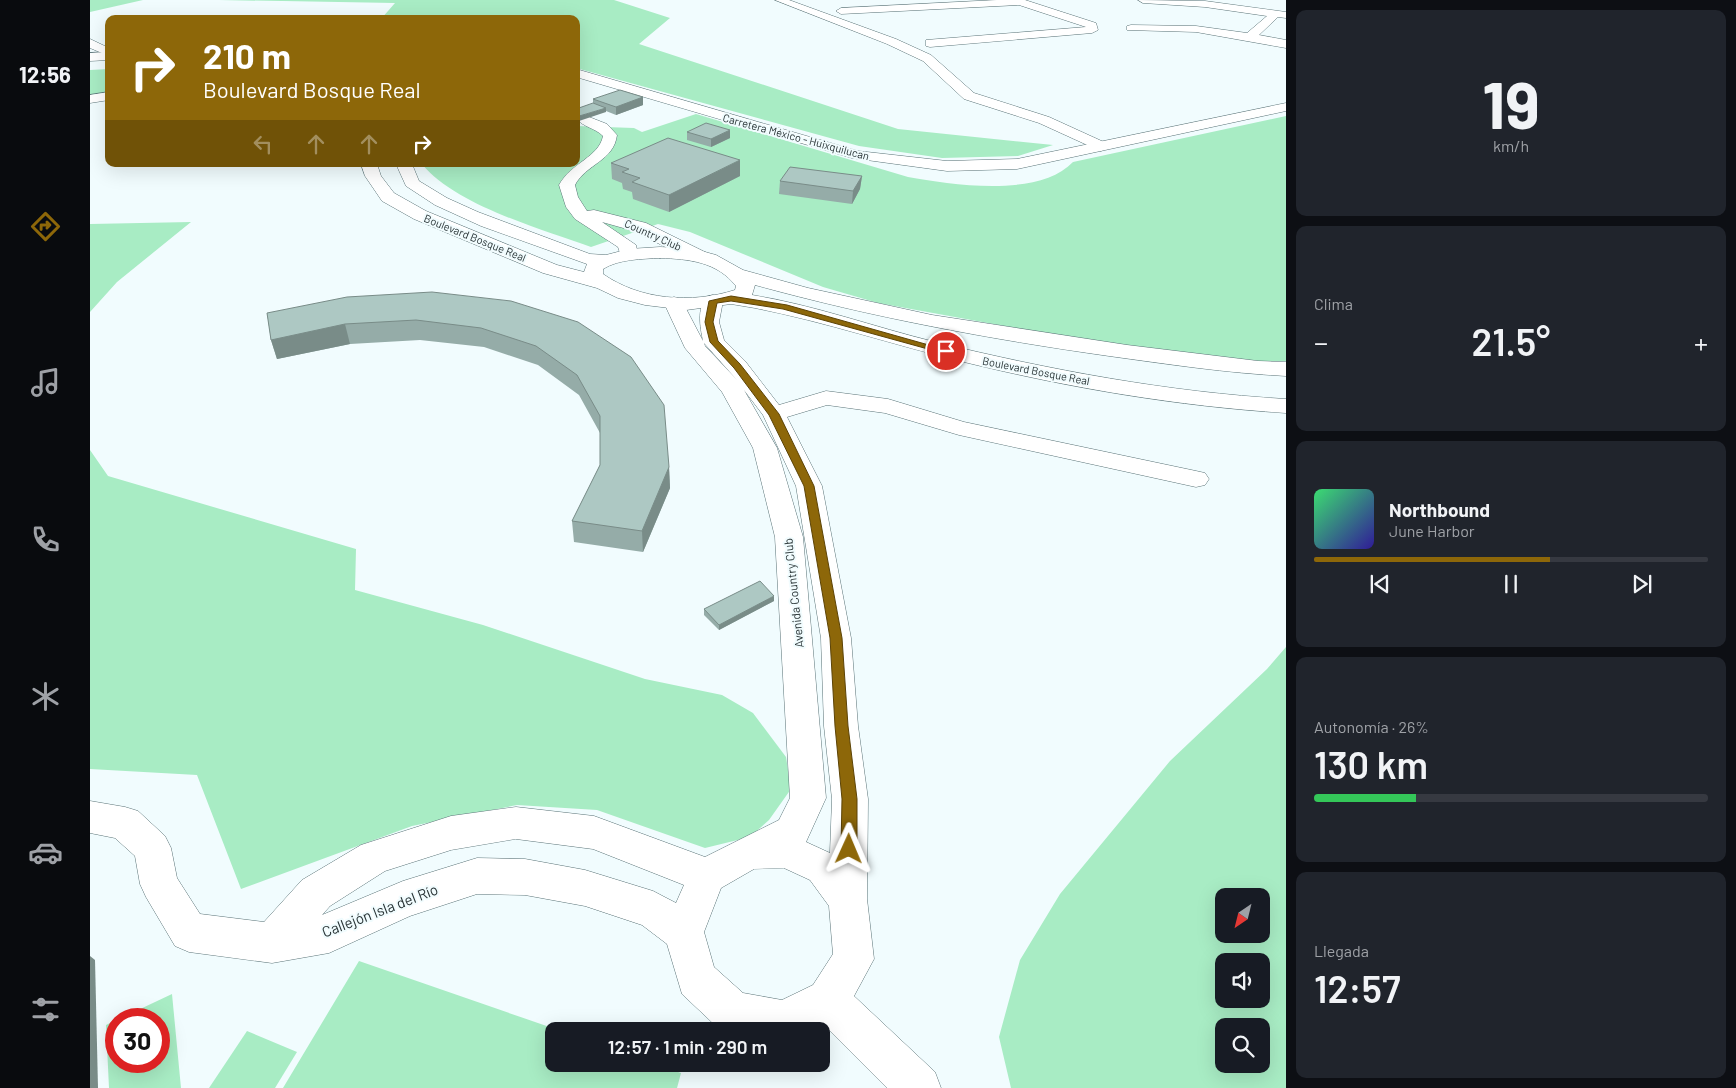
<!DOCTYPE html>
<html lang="es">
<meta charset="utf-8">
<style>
:root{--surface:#171b24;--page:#20242c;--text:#f1f3f6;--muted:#9ea1a6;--line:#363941;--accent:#8d6709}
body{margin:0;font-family:Barlow,sans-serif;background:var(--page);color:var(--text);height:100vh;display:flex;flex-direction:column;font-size:19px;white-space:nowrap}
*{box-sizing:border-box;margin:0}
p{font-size:16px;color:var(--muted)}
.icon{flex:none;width:28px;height:28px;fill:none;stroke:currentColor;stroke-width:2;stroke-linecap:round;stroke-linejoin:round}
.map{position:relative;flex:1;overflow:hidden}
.drawer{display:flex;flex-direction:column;gap:10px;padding:10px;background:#0d0f14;width:450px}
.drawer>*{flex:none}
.banner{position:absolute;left:15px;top:15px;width:475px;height:152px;border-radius:10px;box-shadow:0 5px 20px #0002;background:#8d6709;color:#fff;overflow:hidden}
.needle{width:32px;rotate:215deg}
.controls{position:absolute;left:1125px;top:888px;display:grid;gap:10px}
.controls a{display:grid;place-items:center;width:55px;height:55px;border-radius:10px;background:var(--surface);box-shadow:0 5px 20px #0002;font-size:25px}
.speed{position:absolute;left:15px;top:1008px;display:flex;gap:10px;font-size:25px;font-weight:700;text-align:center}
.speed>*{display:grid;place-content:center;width:65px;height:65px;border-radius:50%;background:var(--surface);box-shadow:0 5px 20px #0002;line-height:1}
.speed .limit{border:8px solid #d22;background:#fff;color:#111}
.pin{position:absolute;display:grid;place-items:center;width:42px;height:42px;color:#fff;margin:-21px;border:2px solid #fff;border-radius:50%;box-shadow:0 1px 5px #0007}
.me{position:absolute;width:55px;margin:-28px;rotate:1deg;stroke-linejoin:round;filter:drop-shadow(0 0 4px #0008)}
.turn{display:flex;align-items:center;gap:18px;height:105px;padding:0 15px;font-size:22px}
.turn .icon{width:65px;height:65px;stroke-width:2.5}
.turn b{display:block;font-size:35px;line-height:42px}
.lanes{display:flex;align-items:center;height:48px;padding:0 15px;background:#0003;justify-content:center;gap:25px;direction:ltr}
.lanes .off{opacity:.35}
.big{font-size:38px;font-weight:600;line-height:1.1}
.drawer .tile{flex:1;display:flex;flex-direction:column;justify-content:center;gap:8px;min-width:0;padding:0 18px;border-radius:10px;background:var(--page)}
.drawer .dial{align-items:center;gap:0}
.dial b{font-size:65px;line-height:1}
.song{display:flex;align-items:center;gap:15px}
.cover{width:60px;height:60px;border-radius:8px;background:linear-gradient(135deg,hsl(140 70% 55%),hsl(250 70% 35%))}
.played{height:5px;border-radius:2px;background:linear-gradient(90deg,var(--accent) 60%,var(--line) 60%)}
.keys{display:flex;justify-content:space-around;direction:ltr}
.heat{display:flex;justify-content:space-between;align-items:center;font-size:28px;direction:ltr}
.charge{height:8px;border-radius:4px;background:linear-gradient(90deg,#34c759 26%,var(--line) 0)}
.trip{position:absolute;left:455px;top:1022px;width:285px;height:50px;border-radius:10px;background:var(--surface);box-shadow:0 5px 20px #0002;font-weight:600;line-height:50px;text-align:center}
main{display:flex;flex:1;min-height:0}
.tab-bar{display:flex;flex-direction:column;width:90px;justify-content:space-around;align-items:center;background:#090b0e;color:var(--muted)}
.tab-bar .icon{width:35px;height:35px}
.tab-bar .on{color:var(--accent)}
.tab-bar b{font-size:22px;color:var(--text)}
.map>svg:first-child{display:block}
.green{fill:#a8ecc4;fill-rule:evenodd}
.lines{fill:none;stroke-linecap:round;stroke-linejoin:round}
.minor-casing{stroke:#5a7377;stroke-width:1}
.tertiary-casing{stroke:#5a7377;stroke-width:1}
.primary-casing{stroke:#5a7377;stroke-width:1}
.minor{fill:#fff;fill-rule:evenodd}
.tertiary{fill:#fff;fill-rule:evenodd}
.primary{fill:#fff;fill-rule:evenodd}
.wall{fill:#95aca8}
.shaded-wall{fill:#798c88}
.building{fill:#adc8c3;stroke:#798c88}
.route{fill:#8d6709;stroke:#5c4306}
.labels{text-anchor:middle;stroke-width:4;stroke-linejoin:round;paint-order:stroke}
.far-street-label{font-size:11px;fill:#283335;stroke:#f1fcfe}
.street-label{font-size:12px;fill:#283335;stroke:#f1fcfe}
.near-street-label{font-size:15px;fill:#283335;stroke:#f1fcfe}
</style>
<main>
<nav class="tab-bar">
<b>12:56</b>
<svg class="icon on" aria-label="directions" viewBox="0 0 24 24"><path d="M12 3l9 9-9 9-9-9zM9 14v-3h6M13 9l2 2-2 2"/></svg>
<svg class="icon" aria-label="music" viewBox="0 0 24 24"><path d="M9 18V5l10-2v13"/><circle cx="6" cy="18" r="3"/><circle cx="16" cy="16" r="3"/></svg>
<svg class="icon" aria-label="phone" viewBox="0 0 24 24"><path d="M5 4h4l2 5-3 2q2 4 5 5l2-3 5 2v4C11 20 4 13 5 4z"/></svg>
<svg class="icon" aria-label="climate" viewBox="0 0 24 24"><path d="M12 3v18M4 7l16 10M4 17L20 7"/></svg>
<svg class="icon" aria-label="car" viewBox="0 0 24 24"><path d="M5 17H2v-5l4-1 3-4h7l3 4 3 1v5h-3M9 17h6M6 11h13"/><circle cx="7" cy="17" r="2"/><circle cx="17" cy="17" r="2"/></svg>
<svg class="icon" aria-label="filters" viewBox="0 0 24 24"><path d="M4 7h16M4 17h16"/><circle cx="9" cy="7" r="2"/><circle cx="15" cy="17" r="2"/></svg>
</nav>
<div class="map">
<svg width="1196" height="1088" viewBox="0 0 1196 1088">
<rect width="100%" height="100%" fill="#f1fcfe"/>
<g class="green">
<path d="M0,0H53L0,12Z"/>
<path d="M129,0H524L580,18L549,44L808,129L963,145L928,156L852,158L769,146L486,68V19H291L305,3Z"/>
<path d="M19,69V93L0,95V70Z"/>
<path d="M606,114L818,177C863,185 949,198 983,162L1196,116V361H1169L1058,349L963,335L788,303L733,287L600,232L568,224L501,247C451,229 365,205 332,164H486V126L544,128L552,132Z"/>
<path d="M101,222L27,282L0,312V224Z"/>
<path d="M0,450L18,476L266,549L265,590L393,625L555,679L632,695L663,713L696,757L701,789L679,820L660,837L615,848L507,810L427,805L322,826L151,889L107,775L0,769Z"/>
<path d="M1196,647V1088H921L909,1037L930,960L970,894L1080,761L1177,669ZM1134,896H1171V934H1134ZM1134,961H1171V999H1134ZM1134,1026H1171V1064H1134Z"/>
<path d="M269,961L471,1031H464V1064H565L591,1073L587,1088H193Z"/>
<path d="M82,994L91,1088H19L16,1025L26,1020V1061H69V1019H29Z"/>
<path d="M157,1031L207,1052L185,1088H119Z"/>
</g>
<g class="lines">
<defs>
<g id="minor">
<path d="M907,0H935L1006,23L1008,30L1002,33L840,47L836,46V40L996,27L929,5L751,14L746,11L751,8Z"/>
<path d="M1048,0L1115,1L1196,12V18L1188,17L1169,35L1196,40V48L1106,32L1037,30V26L1041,25L1106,26L1157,33L1177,16L1115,7L1053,3Z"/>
<path d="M0,39L19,48V56L0,48Z"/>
<path d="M494,115L517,124L527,135C524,161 496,164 485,185L488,197L497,211L504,210L556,223L617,253L619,257L617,261H603L544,231L512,222L546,245L548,255L546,259H532L528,247L485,219L476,207L469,185C481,163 509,157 513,136C505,128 493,127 487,119L489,116Z"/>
<path d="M623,295L630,297L633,301L629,322L634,340L655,361L689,405L736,391L798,399L874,422L1106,471L1115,473L1119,479L1115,485L1106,487L869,435L795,413L737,405L697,417L732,486L761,638L768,726L778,799L777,899L784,959L764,996L845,1072L851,1088H797L733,1024L718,1031H636L628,1028L592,994L577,944L552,925L495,906L435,895L387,894L320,916L239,953L182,963L99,952L85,946L56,897L50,884L45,856L25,838L0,833V801L35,807L48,811L75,836L81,848L87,878L110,914L174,922L212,880L271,845L361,816L426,807L504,816L615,857L689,820L700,798L685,537L663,448L632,392L595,348L574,303L577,299L584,297L591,299L613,341C610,326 607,310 616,297ZM614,343L647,380L615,346ZM654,390L673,415L706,486L731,638L734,726L742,799L740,853L716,842L736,798L713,537L687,448ZM426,839L503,849L594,885L586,903L563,891L495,870L435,859L387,858L313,881L232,915L240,906L295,871L361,850ZM694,868L720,880L739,906L743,954L723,985L692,1000L653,993L624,967L614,932L631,888L664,869Z"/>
</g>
<g id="tertiary">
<path d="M685,0H699L806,39L841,55L884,93L959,117L1016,143L1019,146L1011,151L1006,149L949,123L874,99L833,61L797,44Z"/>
<path d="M19,92V100L0,103V95Z"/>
<path d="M271,164H287L291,176L304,193L336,211L467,265L494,272L497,264L391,226L345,205L316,186L306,164H322L329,181L357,198L388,212L500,254L516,255L539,249L570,247L604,249L626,255L653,270L718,288L842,315L1037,345L1168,361L1196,362V376C1137,373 1077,364 1019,356C899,339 781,317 665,285L662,295C724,305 784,327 845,342C961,370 1077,392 1196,399V413C1087,406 980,388 874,362C804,345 736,322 665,308L641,304L596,310L555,305L528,298L507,288L453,273L324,219L292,201L275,176ZM570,258C600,259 627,262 646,286L645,290C601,304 550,300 513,274V269C529,259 552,259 570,258Z"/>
</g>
<g id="primary">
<path d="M19,52V60L0,61V53Z"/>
<path d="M486,69L768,151L857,161L927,159L1196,103V111L927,169L857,171L762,158L486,77Z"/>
</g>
</defs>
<use href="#minor" class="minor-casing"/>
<use href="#tertiary" class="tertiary-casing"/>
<use href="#primary" class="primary-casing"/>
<use href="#minor" class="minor"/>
<use href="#tertiary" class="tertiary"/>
<use href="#primary" class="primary"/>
</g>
<g class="wall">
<path d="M553,97V105L526,115L516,111L503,103V99Z"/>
<path d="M597,132L640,138L621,147L597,140Z"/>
<path d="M521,163L650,176L579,212L543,199L542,192L533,189L532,183L522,179Z"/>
<path d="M772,176L770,189L762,204L689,194L690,181Z"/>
<path d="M421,301L579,467L580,488L553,552L484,542L482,521L510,465V433L489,395L448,365L394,347L330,340L260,344L187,359L181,340L177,313Z"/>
<path d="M684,601L629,630L614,615V609Z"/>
</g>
<g class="shaded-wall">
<path d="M553,97V105L526,115V107Z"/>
<path d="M516,108V112L486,122V117Z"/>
<path d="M640,130V138L621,147V139Z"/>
<path d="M650,160V176L579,212V195Z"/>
<path d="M772,176L770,189L762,204L763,191Z"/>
<path d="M255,324L260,344L187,359L181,340Z"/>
<path d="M579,467L580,488L553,552L552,531Z"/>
<path d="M684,596V601L629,630V625Z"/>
<path d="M0,956L5,960L8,1088H0Z"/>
</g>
<g class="building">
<path d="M530,90L553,97L526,107L503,99Z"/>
<path d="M503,103L516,108L486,117V109Z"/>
<path d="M616,123L640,130L621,139L597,132Z"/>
<path d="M578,138L650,160L579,195L542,182L550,178L532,172L539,169L521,163Z"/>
<path d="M700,167L772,176L763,191L690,181Z"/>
<path d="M342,292L421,301L488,322L541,357L574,405L579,467L552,531L482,521L510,465V416L487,375L446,346L391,328L326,320L255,324L181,340L177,313L257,297Z"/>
<path d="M670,581L684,596L629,625L614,609Z"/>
</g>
<path class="route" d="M641,296L697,305L860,351L856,354L693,309L641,301L627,303L623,322L628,341L650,364L689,414L724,486L752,638L758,726L767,799V849L764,854L759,856L753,854L751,849L752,799L745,726L740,638L714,486L679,415L644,368L620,342L615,322L619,301Z"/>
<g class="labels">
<g class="far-street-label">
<text transform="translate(706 137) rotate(15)" y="4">Carretera México - Huixquilucan</text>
<text transform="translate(563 235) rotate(24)" y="4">Country Club</text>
<text transform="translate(385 238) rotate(22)" y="4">Boulevard Bosque Real</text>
<text transform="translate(946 371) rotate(11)" y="4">Boulevard Bosque Real</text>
</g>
<g class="street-label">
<text transform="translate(704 593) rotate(-96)" y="4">Avenida Country Club</text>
</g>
<g class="near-street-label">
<text transform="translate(290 911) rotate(-21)" y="5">Callejón Isla del Río</text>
</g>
</g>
</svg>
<div class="controls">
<a><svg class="needle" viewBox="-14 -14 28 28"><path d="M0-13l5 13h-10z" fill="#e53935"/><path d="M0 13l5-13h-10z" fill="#9ea1a6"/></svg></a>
<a><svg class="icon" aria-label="sound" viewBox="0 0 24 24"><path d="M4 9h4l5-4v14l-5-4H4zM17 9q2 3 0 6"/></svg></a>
<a><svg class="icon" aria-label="search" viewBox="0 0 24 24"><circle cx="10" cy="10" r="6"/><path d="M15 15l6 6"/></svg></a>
</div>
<div class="speed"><div class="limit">30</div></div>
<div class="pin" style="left:856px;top:351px;background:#d93025"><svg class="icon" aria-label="arrive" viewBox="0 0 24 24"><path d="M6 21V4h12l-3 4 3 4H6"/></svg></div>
<svg class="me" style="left:759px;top:849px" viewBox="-20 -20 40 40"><path d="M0-17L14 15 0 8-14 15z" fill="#8d6709" stroke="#fff" stroke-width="4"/></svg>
<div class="trip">12:57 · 1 min · 290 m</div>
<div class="banner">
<div class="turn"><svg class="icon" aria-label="right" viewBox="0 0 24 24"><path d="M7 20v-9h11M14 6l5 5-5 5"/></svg><div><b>210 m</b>Boulevard Bosque Real</div></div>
<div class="lanes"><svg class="icon off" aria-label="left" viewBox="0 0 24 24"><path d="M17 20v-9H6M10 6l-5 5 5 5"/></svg><svg class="icon off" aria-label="ahead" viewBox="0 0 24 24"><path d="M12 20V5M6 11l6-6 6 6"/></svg><svg class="icon off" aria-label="ahead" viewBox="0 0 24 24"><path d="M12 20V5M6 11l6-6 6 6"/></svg><svg class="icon" aria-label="right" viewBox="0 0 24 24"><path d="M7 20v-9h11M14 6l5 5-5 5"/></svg></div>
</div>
</div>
<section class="drawer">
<div class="tile dial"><b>19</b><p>km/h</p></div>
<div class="tile"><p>Clima</p>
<div class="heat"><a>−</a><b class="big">21.5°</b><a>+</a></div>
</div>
<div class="tile">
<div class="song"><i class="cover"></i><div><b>Northbound</b><p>June Harbor</p></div></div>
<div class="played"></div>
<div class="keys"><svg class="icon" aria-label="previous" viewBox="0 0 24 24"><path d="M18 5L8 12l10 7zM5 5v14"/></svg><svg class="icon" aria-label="pause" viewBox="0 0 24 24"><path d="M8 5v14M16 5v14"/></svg><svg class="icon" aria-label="next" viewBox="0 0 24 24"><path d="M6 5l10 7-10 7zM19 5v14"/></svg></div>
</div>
<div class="tile"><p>Autonomía · 26%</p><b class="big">130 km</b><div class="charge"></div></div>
<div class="tile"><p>Llegada</p><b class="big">12:57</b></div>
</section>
</main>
